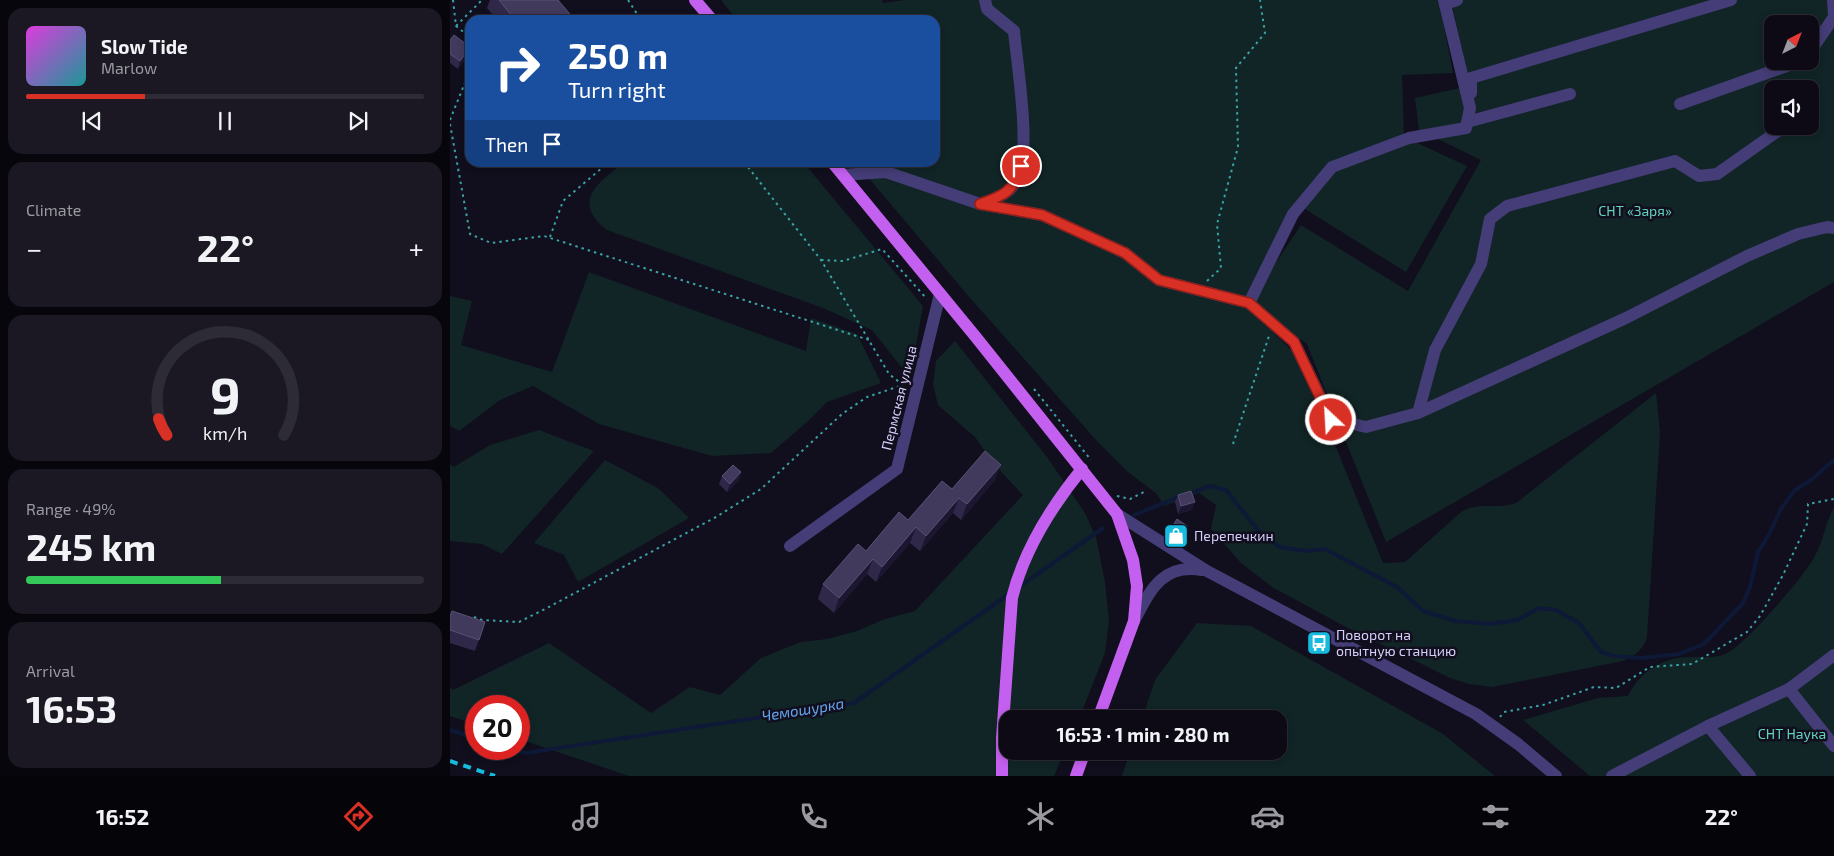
<!DOCTYPE html>
<meta charset="utf-8">
<style>
:root{--surface:#0d0a16;--page:#1b1823;--text:#f1f3f6;--muted:#9a9aa1;--line:#2d2b35;--accent:#d93025}
body{margin:0;font-family:"Exo 2",sans-serif;background:var(--page);color:var(--text);height:100vh;display:flex;flex-direction:column;font-size:19px;white-space:nowrap}
*{box-sizing:border-box;margin:0}
p{font-size:16px;color:var(--muted)}
.icon{flex:none;width:28px;height:28px;fill:none;stroke:currentColor;stroke-width:2;stroke-linecap:round;stroke-linejoin:round}
.map{position:relative;flex:1;overflow:hidden}
.sheet{display:flex;flex-direction:column;gap:8px;padding:8px;background:#07060c;width:450px}
.sheet>*{flex:none}
.hud{position:absolute;left:15px;top:15px;width:475px;height:152px;border-radius:15px;box-shadow:0 2px 8px #0003,0 0 0 1px var(--line);background:#1a4fa0;color:#fff;overflow:hidden}
.needle{width:32px;rotate:42deg}
.buttons{position:absolute;left:1314px;top:15px;display:grid;gap:10px}
.buttons a{display:grid;place-items:center;width:55px;height:55px;border-radius:10px;background:var(--surface);box-shadow:0 2px 8px #0003,0 0 0 1px var(--line);font-size:25px}
.speed{position:absolute;left:15px;top:695px;display:flex;gap:10px;font-size:25px;font-weight:700;text-align:center}
.speed>*{display:grid;place-content:center;width:65px;height:65px;border-radius:50%;background:var(--surface);box-shadow:0 2px 8px #0003,0 0 0 1px var(--line);line-height:1}
.speed .limit{border:8px solid #d22;background:#fff;color:#111}
.pin{position:absolute;display:grid;place-items:center;width:42px;height:42px;color:#fff;margin:-21px;border:2px solid #fff;border-radius:50%;box-shadow:0 1px 5px #0007}
.me{position:absolute;width:55px;margin:-28px;rotate:335deg;stroke-linejoin:round;filter:drop-shadow(0 0 4px #0008)}
.turn{display:flex;align-items:center;gap:18px;height:105px;padding:0 20px;font-size:22px}
.turn .icon{width:65px;height:65px;stroke-width:2.5}
.turn b{display:block;font-size:35px;line-height:42px}
.then{display:flex;align-items:center;height:48px;padding:0 20px;background:#0003;gap:10px;font-size:19px}
.big{font-size:38px;font-weight:700;line-height:1.1}
.sheet .card{flex:1;display:flex;flex-direction:column;justify-content:center;gap:8px;min-width:0;padding:0 18px;border-radius:15px;background:var(--page)}
.sheet .dial{align-items:center;gap:0}
.dial svg{height:130px;overflow:visible;fill:none;stroke:var(--line);stroke-width:7;stroke-linecap:round;text-anchor:middle}
.dial text{fill:var(--text);stroke:none}
.song{display:flex;align-items:center;gap:15px}
.cover{width:60px;height:60px;border-radius:8px;background:linear-gradient(135deg,hsl(300 70% 55%),hsl(180 70% 35%))}
.played{height:5px;border-radius:2px;background:linear-gradient(90deg,var(--accent) 30%,var(--line) 30%)}
.keys{display:flex;justify-content:space-around;direction:ltr}
.heat{display:flex;justify-content:space-between;align-items:center;font-size:28px;direction:ltr}
.charge{height:8px;border-radius:4px;background:linear-gradient(90deg,#34c759 49%,var(--line) 0)}
.trip{position:absolute;left:549px;top:710px;width:288px;height:50px;border-radius:15px;background:var(--surface);box-shadow:0 2px 8px #0003,0 0 0 1px var(--line);font-weight:700;line-height:50px;text-align:center}
.tabs{display:flex;height:80px;justify-content:space-around;align-items:center;background:#050409;color:var(--muted)}
.tabs .icon{width:35px;height:35px}
.tabs .active{color:var(--accent)}
.tabs b{font-size:22px;color:var(--text)}
main{display:flex;flex:1;min-height:0}
.map>svg:first-child{display:block}
.green{fill:#112526;fill-rule:evenodd}
.lines{fill:none;stroke-linecap:round;stroke-linejoin:round}
.stream{stroke:#0d1936;stroke-width:4}
.path{stroke:#39a2a4;stroke-width:2;stroke-dasharray:2.5 4;stroke-linecap:butt}
.minor{stroke:#443d77;stroke-width:12}
.major{stroke:#c460ef;stroke-width:12}
.rail{stroke:#16bbde;stroke-width:4;stroke-dasharray:8 6;stroke-linecap:butt}
.wall{fill:#302849}
.shaded-wall{fill:#1c1630}
.building{fill:#423a5c;stroke:#595175}
.route-casing{stroke:#8d1f18;stroke-width:12}
.route{stroke:#d93025;stroke-width:9}
.labels{text-anchor:middle;stroke-width:5;stroke-linejoin:round;paint-order:stroke}
.park-label{font-size:14px;fill:#62d2be;stroke:#110e1d}
.street-label{font-size:14px;fill:#d6cefa;stroke:#110e1d}
.poi-label{font-size:14px;fill:#d6cefa;stroke:#110e1d;text-anchor:start}
.water-label{font-size:15px;font-style:italic;fill:#66a6f0;stroke:#110e1d}
</style>
<main>
<section class="sheet">
<div class="card">
<div class="song"><i class="cover"></i><div><b>Slow Tide</b><p>Marlow</p></div></div>
<div class="played"></div>
<div class="keys"><svg class="icon" aria-label="previous" viewBox="0 0 24 24"><path d="M18 5L8 12l10 7zM5 5v14"/></svg><svg class="icon" aria-label="pause" viewBox="0 0 24 24"><path d="M8 5v14M16 5v14"/></svg><svg class="icon" aria-label="next" viewBox="0 0 24 24"><path d="M6 5l10 7-10 7zM19 5v14"/></svg></div>
</div>
<div class="card"><p>Climate</p>
<div class="heat"><a>−</a><b class="big">22°</b><a>+</a></div>
</div>
<div class="card dial"><svg viewBox="0 0 100 80">
<path d="M14 69A42 42 0 1 1 86 69"/>
<path d="M14 69A42 42 0 0 1 9 59" stroke="#d93025"/>
<text x="50" y="56" font-size="32" font-weight="700">9</text>
<text x="50" y="72" font-size="11">km/h</text>
</svg></div>
<div class="card"><p>Range · 49%</p><b class="big">245 km</b><div class="charge"></div></div>
<div class="card"><p>Arrival</p><b class="big">16:53</b></div>
</section>
<div class="map">
<svg width="1384" height="776" viewBox="0 0 1384 776">
<rect width="100%" height="100%" fill="#110e1d"/>
<g class="green">
<path d="M271,0H432L433,3L455,0H989L1003,73L952,75L954,137L1017,166L956,272L847,204L792,302L842,351L883,440L933,563L955,562L1011,512C1029,501 1047,510 1066,503L1206,393L1210,432L1197,638C1192,650 1185,656 1173,661L1042,687L1019,684L1000,678L896,627L822,587L791,563L761,529L766,505L749,493L714,506L707,494L678,472L646,440L520,298L406,163L485,162V20H287Z"/>
<path d="M1001,0H1384V282L936,542L857,344L799,303L851,225L958,291L1031,160L969,130L965,98L1019,86ZM1322,24H1360V61H1322ZM1322,89H1360V126H1322Z"/>
<path d="M174,163H354L473,306L460,378L422,330L373,308L157,230C121,202 147,183 174,163Z"/>
<path d="M139,272L356,351L361,318L407,334L431,383L377,402L357,422L321,453L262,456L149,424L83,386L50,400L9,431L0,426V296L22,301L11,345L102,372Z"/>
<path d="M505,341L597,457L635,513L646,537L655,582L659,620L655,653L629,719H558V751H615L604,776H179L69,739V706H26V725L0,716V687L3,690L99,643L201,713L240,687L270,695L311,658L351,642L377,639L407,631L435,619L465,611L573,495L544,464L525,437L488,405L483,384L486,361Z"/>
<path d="M89,430L144,451L52,554L32,544L0,541V464L4,467L40,445Z"/>
<path d="M155,460L208,488L239,518L128,582L114,555L84,543Z"/>
<path d="M1384,507V776H1140L1073,720L1148,698L1178,696C1190,671 1214,656 1242,657C1257,657 1269,659 1282,650C1302,636 1353,578 1365,556C1373,541 1376,522 1384,507Z"/>
<path d="M747,623L801,626L993,734L1045,776H672L680,751H828V719H692L705,680Z"/>
</g>
<g class="lines">
<g class="stream">
<path d="M738,494L760,486L776,490L807,529L829,547L856,551L875,549L947,587L973,611L1005,621L1041,624L1067,620L1089,608L1106,610L1129,623L1151,652L1164,656L1191,658L1229,654L1254,644L1293,603L1300,587L1308,552L1318,536L1331,509L1344,491L1361,480L1384,460"/>
<path d="M684,515L731,496"/>
<path d="M569,587L653,528"/>
<path d="M0,730L26,738"/>
<path d="M61,749L76,753L404,703L559,594"/>
</g>
<g class="path">
<path d="M3,0L6,26L16,34L20,45"/>
<path d="M178,0L191,20"/>
<path d="M6,26L32,0"/>
<path d="M0,120L20,70"/>
<path d="M0,124L20,234L41,243L94,236L419,340"/>
<path d="M294,162L371,260L439,374L453,385"/>
<path d="M100,237L113,201L159,162"/>
<path d="M371,260L393,261L432,249L477,299"/>
<path d="M757,281L771,268L767,224L788,147L786,68L815,33L810,0"/>
<path d="M584,389L641,460"/>
<path d="M783,444L819,336"/>
<path d="M667,496L680,499L696,491"/>
<path d="M24,617L32,620L69,622L97,608L266,517L311,489L392,414L417,397L453,385"/>
<path d="M1050,717L1054,712L1093,705L1144,687L1166,688L1200,667L1242,664L1297,632L1310,616L1333,575L1357,524L1358,504L1384,499"/>
</g>
<g class="minor">
<path d="M1383,0L1384,15"/>
<path d="M995,4L1007,0"/>
<path d="M1360,52L1384,17"/>
<path d="M1021,93V78L1281,0"/>
<path d="M1230,104L1351,61"/>
<path d="M1360,109L1363,107"/>
<path d="M1017,122L1120,94"/>
<path d="M393,175L436,172L530,204L592,215L675,253L709,280L799,303L844,342L881,419L916,427L968,413L1176,318L1297,256L1348,234L1377,227L1384,228"/>
<path d="M533,203C546,198 560,194 567,180C582,152 567,65 564,31L537,9L535,0"/>
<path d="M799,303L843,214L882,167L959,138L1016,128L1020,108L994,0"/>
<path d="M968,413L985,350L1031,264L1040,219L1057,206L1225,161L1249,176L1267,174L1335,126"/>
<path d="M667,514L757,571L1026,714L1068,744L1106,776"/>
<path d="M340,546L447,469L490,294"/>
<path d="M684,621C700,591 712,563 752,570"/>
<path d="M1339,689L1384,746"/>
<path d="M1258,726L1300,776"/>
<path d="M1162,776L1258,726L1339,689L1384,655"/>
</g>
<g class="major">
<path d="M245,0L262,20"/>
<path d="M382,162L525,336L667,514L683,560L687,586L684,621L648,719"/>
<path d="M552,776V738L562,598C574,550 601,507 632,469"/>
<path d="M626,776L635,751"/>
</g>
<path class="rail" d="M0,761L45,776"/>
</g>
<g class="wall">
<path d="M40,0H108L125,20H47L37,8Z"/>
<path d="M0,40L20,47L18,55L8,69L0,63Z"/>
<path d="M291,472L289,480L277,492L269,484L272,476Z"/>
<path d="M545,480L511,520L503,513L470,551L460,543L426,582L417,574L384,613L368,599L373,584L416,551L502,489Z"/>
<path d="M728,495L742,510L728,514L725,502Z"/>
<path d="M737,526L734,534L728,543L718,537L721,529Z"/>
<path d="M0,615L35,622L25,651L0,643Z"/>
</g>
<g class="shaded-wall">
<path d="M20,48L18,55L8,69L10,61Z"/>
<path d="M551,465L545,480L511,520L517,504Z"/>
<path d="M291,472L289,480L277,492L280,484Z"/>
<path d="M509,498L503,513L470,551L476,536Z"/>
<path d="M745,502L742,510L728,514L731,506Z"/>
<path d="M737,526L734,534L728,543L731,536Z"/>
<path d="M466,527L460,543L426,582L432,567Z"/>
<path d="M423,559L417,574L384,613L389,598Z"/>
</g>
<g class="building">
<path d="M49,0H108L125,20H65Z"/>
<path d="M4,35L20,47L10,61L0,54V40Z"/>
<path d="M535,451L551,465L517,504L509,498L476,536L466,527L432,567L423,559L389,598L373,584L408,544L416,551L449,512L458,520L492,481L502,489Z"/>
<path d="M283,465L291,472L280,484L272,476Z"/>
<path d="M741,491L745,502L731,506L728,495Z"/>
<path d="M727,519L737,526L731,536L721,529Z"/>
<path d="M2,611L35,622L29,640L0,630V616Z"/>
</g>
<g class="lines">
<defs>
<path id="route" d="M571,166C564,192 553,196 530,204L592,215L675,253L709,280L799,303L844,342L881,420"/>
</defs>
<use href="#route" class="route-casing"/>
<use href="#route" class="route"/>
</g>
<defs>
<symbol id="shop-square" viewBox="-11 -11 22 22"><rect x="-9" y="-9" width="18" height="18" rx="4" fill="#16bbde" stroke="#110e1d"/><path d="M-5-2.5h2.3a2.7 3.5 0 0 1 5.4 0H5L5.5 6h-11ZM-1.5-2.5h3a1.5 2.3 0 0 0-3 0Z" fill="#fff"/></symbol>
<symbol id="bus-square" viewBox="-11 -11 22 22"><rect x="-9" y="-9" width="18" height="18" rx="4" fill="#16bbde" stroke="#110e1d"/><path d="M-5-6H5V4H4V6H2V4H-2V6H-4V4H-5ZM-3.5-4V0h7V-4ZM-3.5 1.2v1.5H-2V1.2ZM2 1.2v1.5H3.5V1.2Z" fill="#fff"/></symbol>
</defs>
<g fill-rule="evenodd">
<use href="#shop-square" x="712" y="522" width="28" height="28"/>
<use href="#bus-square" x="855" y="629" width="28" height="28"/>
</g>
<g class="labels">
<g class="park-label">
<text x="1185" y="216">СНТ «Заря»</text>
<text x="1342" y="739">СНТ Наука</text>
</g>
<g class="street-label">
<text transform="translate(449 398) rotate(-76)" y="5">Пермская улица</text>
</g>
<g class="poi-label">
<text x="744" y="541">Перепечкин</text>
<text x="886" y="640">Поворот на<tspan x="886" dy="16">опытную станцию</tspan></text>
</g>
<g class="water-label">
<text transform="translate(353 710) rotate(-9)" y="5">Чемошурка</text>
</g>
</g>
</svg>
<div class="buttons">
<a><svg class="needle" viewBox="-14 -14 28 28"><path d="M0-13l5 13h-10z" fill="#e53935"/><path d="M0 13l5-13h-10z" fill="#9a9aa1"/></svg></a>
<a><svg class="icon" aria-label="sound" viewBox="0 0 24 24"><path d="M4 9h4l5-4v14l-5-4H4zM17 9q2 3 0 6"/></svg></a>
</div>
<div class="speed"><div class="limit">20</div></div>
<div class="pin" style="left:571px;top:166px;background:#d93025"><svg class="icon" aria-label="arrive" viewBox="0 0 24 24"><path d="M6 21V4h12l-3 4 3 4H6"/></svg></div>
<svg class="me" style="left:881px;top:420px" viewBox="-20 -20 40 40"><circle r="17" fill="#d93025" stroke="#fff" stroke-width="3"/><path d="M0-11L8 9 0 5-8 9z" fill="#fff"/></svg>
<div class="trip">16:53 · 1 min · 280 m</div>
<div class="hud">
<div class="turn"><svg class="icon" aria-label="right" viewBox="0 0 24 24"><path d="M7 20v-9h11M14 6l5 5-5 5"/></svg><div><b>250 m</b>Turn right</div></div>
<div class="then">Then<svg class="icon" aria-label="arrive" viewBox="0 0 24 24"><path d="M6 21V4h12l-3 4 3 4H6"/></svg></div>
</div>
</div>
</main>
<nav class="tabs">
<b>16:52</b>
<svg class="icon active" aria-label="directions" viewBox="0 0 24 24"><path d="M12 3l9 9-9 9-9-9zM9 14v-3h6M13 9l2 2-2 2"/></svg>
<svg class="icon" aria-label="music" viewBox="0 0 24 24"><path d="M9 18V5l10-2v13"/><circle cx="6" cy="18" r="3"/><circle cx="16" cy="16" r="3"/></svg>
<svg class="icon" aria-label="phone" viewBox="0 0 24 24"><path d="M5 4h4l2 5-3 2q2 4 5 5l2-3 5 2v4C11 20 4 13 5 4z"/></svg>
<svg class="icon" aria-label="climate" viewBox="0 0 24 24"><path d="M12 3v18M4 7l16 10M4 17L20 7"/></svg>
<svg class="icon" aria-label="car" viewBox="0 0 24 24"><path d="M5 17H2v-5l4-1 3-4h7l3 4 3 1v5h-3M9 17h6M6 11h13"/><circle cx="7" cy="17" r="2"/><circle cx="17" cy="17" r="2"/></svg>
<svg class="icon" aria-label="filters" viewBox="0 0 24 24"><path d="M4 7h16M4 17h16"/><circle cx="9" cy="7" r="2"/><circle cx="15" cy="17" r="2"/></svg>
<b>22°</b>
</nav>
